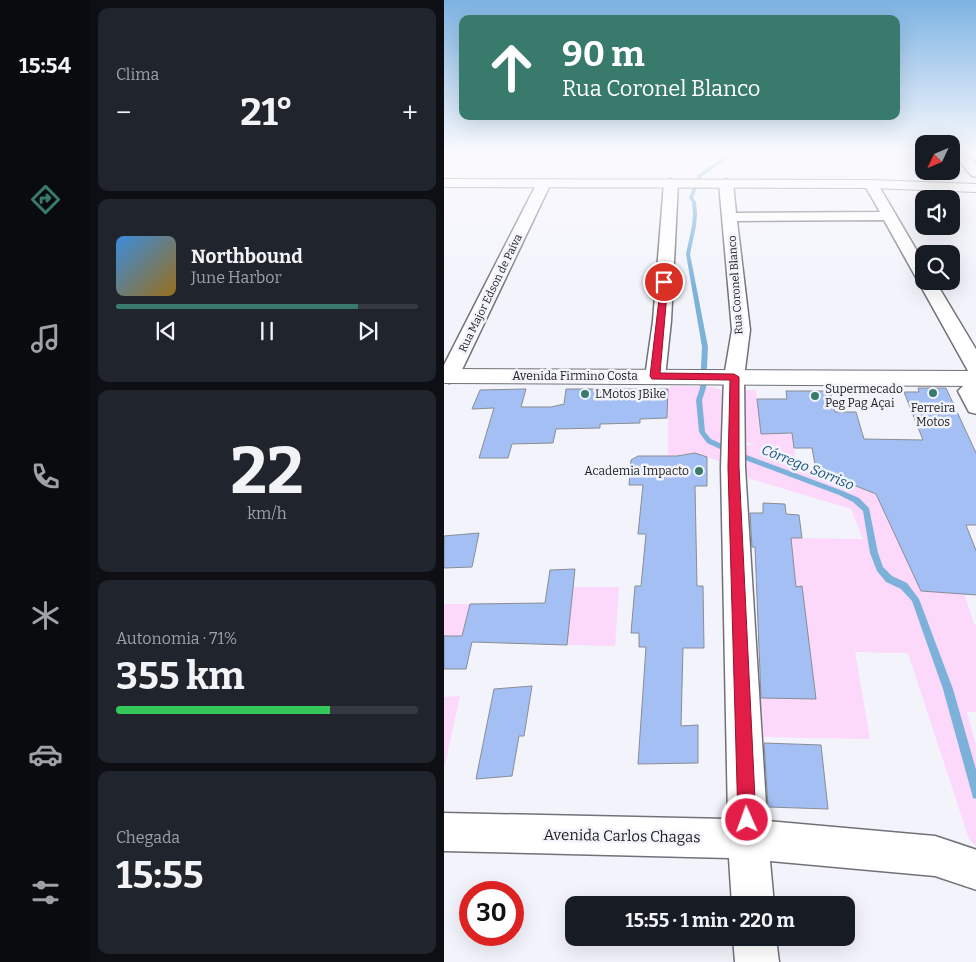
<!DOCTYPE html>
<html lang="pt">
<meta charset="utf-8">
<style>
:root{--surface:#171b24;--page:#20242c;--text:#f1f3f6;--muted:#9ea1a6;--line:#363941;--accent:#387a6b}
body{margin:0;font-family:Bitter,serif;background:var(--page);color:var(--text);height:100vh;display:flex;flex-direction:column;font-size:19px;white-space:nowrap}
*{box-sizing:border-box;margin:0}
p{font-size:16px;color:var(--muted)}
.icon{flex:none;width:28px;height:28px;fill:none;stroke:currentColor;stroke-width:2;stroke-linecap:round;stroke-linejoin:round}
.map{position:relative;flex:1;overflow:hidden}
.side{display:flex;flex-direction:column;gap:8px;padding:8px;background:#0d0f14;width:354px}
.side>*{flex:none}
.banner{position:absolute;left:15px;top:15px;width:441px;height:105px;border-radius:10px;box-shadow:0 5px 20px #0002;background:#387a6b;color:#fff;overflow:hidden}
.needle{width:32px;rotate:226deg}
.controls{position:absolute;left:471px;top:135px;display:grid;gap:10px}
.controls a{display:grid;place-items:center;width:45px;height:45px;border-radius:10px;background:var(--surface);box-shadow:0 5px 20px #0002;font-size:25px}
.speed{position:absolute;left:15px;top:881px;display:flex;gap:10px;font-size:25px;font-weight:700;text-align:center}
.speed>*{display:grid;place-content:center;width:65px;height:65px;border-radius:50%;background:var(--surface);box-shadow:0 5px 20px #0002;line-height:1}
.speed .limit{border:8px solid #d22;background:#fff;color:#111}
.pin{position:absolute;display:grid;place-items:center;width:42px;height:42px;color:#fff;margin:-21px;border:2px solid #fff;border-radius:50%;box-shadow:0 1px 5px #0007}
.me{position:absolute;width:55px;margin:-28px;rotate:358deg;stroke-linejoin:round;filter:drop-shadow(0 0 4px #0008)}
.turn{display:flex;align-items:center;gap:18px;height:105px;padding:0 20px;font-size:22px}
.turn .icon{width:65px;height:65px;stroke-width:2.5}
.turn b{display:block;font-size:35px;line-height:42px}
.big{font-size:38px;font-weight:700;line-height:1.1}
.side .card{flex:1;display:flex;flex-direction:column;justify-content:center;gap:8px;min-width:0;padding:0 18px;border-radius:10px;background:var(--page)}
.side .dial{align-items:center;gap:0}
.dial b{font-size:65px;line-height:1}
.song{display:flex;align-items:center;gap:15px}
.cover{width:60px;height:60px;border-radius:8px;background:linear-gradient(135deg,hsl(210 70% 55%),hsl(40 70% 35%))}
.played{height:5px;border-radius:2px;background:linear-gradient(90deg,var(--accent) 80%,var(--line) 80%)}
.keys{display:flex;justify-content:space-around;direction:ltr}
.heat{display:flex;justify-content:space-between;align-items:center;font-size:28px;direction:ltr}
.charge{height:8px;border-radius:4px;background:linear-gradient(90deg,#34c759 71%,var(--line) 0)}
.trip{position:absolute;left:121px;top:896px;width:290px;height:50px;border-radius:10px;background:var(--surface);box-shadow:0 5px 20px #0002;font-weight:700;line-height:50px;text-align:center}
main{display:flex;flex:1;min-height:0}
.dock{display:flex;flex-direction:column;width:90px;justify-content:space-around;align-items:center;background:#090b0e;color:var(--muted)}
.dock .icon{width:35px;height:35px}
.dock .selected{color:var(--accent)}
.dock b{font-size:22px;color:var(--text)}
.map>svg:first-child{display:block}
.green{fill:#fcd8fa}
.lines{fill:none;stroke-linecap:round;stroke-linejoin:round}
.stream{fill:#7cb2d9;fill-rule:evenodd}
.building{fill:#a3bff3;stroke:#898d94}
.minor-casing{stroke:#717279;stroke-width:3}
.tertiary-casing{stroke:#717279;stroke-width:2}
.minor{fill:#fff;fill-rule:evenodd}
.tertiary{fill:#fff;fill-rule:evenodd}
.route{fill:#e11d48;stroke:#92132f}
.poi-dot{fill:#387a6b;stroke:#f3f3fc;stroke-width:2}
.labels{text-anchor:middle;stroke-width:5;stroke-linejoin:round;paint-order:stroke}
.far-street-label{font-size:11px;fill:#1c1c1f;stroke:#f3f3fc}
.street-label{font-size:12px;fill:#1c1c1f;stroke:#f3f3fc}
.poi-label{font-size:12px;fill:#1c1c1f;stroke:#f3f3fc;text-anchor:start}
.water-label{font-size:14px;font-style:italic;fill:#16557b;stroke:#f3f3fc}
.near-street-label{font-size:15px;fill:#1c1c1f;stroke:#f3f3fc}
</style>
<main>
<nav class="dock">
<b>15:54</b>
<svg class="icon selected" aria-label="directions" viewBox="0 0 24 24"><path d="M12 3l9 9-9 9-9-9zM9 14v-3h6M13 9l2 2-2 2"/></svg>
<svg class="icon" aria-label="music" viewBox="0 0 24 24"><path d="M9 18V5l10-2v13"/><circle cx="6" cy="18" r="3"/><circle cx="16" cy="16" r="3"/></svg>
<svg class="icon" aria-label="phone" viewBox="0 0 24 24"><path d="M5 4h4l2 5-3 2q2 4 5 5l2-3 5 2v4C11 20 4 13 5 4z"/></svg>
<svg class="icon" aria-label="climate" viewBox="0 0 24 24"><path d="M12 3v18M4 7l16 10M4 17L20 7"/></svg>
<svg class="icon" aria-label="car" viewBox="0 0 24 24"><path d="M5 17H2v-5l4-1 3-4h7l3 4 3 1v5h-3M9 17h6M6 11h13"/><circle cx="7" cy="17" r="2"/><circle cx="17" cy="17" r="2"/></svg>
<svg class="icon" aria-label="filters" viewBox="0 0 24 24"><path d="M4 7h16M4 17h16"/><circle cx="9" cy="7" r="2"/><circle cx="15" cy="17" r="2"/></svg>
</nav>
<section class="side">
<div class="card"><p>Clima</p>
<div class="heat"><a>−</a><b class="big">21°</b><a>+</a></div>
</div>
<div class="card">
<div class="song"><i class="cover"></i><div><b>Northbound</b><p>June Harbor</p></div></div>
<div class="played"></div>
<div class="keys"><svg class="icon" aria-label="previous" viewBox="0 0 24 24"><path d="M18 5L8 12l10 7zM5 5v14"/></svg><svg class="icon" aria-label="pause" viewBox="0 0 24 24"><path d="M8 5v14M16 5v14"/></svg><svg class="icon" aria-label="next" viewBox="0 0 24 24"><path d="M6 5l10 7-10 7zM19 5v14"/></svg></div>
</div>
<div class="card dial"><b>22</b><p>km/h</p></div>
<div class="card"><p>Autonomia · 71%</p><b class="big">355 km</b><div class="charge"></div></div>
<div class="card"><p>Chegada</p><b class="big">15:55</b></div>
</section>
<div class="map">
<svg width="533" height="962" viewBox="0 0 533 962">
<rect width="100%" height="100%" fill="#f3f3fc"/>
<g class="green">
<path d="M227,386L270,387L279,391L280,433L295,447L305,445L312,446L301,441L297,390H312L317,434H348L352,462L432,494L477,591L520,593L530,624H532V712H523L532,745V846L525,839L464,653L411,652L426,739L315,737L313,698H372L358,587H352L347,538L419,539L407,509L307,479L284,464L251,453L224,456V389Z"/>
<path d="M129,587H175L171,646L123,645Z"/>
<path d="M0,604H26L18,636H0Z"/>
<path d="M16,696L0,769V697Z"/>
</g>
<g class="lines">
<path class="stream" d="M286,153H290L257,177L249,198L252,202L253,214L252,226L246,254L264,347L262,388L258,400L261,432L267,439L297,453L399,491L415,498L425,508L434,553L439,567L448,576L463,583L475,599L509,689L533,773V799L529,798L528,794L499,689L468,601L457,589L442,582L433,571L426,553L419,511L409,502L395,495L293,457L263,443L255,432L252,400L256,388L258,347L242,254L248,226L249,214L248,202L245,198L254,175Z"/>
</g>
<g class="building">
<path d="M474,388H502L533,455V525H522L533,553V595L477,591L432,494L372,470L368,448H350L348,433L317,434L313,399H343L342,391H386L391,412H412L420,439L479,440L460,392H475Z"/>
<path d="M82,389L77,407H107L120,404L122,389H224L223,418L196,419V423L156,424V428L112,429L109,443L68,444L64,458H35L50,408L28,409L36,390Z"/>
<path d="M251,453L263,457V486H251L253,586H259L260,648H239L237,726L254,725V763L194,764L202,647H195V633H187L191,586H197L202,534H194L199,485H185L187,460L194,456H233Z"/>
<path d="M319,503L341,504L342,514L355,515L358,538H347L352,587L358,586L372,699L317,698L311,547H308L306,513H319Z"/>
<path d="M35,533L28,567L0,568V536Z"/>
<path d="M131,569L123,645L28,642L22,669H0V636H18L26,604L101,603L106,570Z"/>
<path d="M88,686L80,736H75L68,776L32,779L50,689Z"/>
<path d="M320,743L377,745L384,809L324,807Z"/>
</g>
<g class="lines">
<defs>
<g id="minor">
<path d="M508,153H520L533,165V177L528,176Z"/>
<path d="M100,179L107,183L15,376L12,381L5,383L0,381V365L93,183Z"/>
<path d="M227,179L234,183L227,321L221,377L218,382L211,384L204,382L201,377L209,321L220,183Z"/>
<path d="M282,179L289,183L292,213L436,212L420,184L422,181H432L480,263V281H491L533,351V375L526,374L523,369L440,220L293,221L306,330L300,377L301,467L323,821L491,836L533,850V890L491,876L326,861L330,905H288L285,858L0,851V813L284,819L277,467L280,377L288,330L275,183Z"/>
<path d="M533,377V414L525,412L514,391L526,379Z"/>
<path d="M289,938H332L335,962H291Z"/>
</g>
<g id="tertiary">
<path d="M0,179L427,180L533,184V192L427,188L0,187Z"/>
<path d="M0,369L533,371V386L0,383Z"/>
</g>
</defs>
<use href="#minor" class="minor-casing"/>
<use href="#tertiary" class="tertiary-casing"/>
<use href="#minor" class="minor"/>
<use href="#tertiary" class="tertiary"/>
</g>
<linearGradient id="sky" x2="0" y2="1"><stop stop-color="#7db3e2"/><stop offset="0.53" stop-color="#fafafe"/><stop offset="1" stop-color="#fafafe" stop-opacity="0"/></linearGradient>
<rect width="533" height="288" fill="url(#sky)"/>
<path class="route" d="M220,279L224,282L216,373L290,374L295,377V467L312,820L309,826L303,828L297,826L294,820L284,467L286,380L208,379L206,376L217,282Z"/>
<g class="poi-dot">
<circle cx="489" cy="393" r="5"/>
<circle cx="141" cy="394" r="5"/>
<circle cx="371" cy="396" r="5"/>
<circle cx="255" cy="471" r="5"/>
</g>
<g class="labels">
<g class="far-street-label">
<text transform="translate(291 285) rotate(-94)" y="4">Rua Coronel Blanco</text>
<text transform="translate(46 293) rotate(-64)" y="4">Rua Major Edson de Paiva</text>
</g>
<g class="street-label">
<text x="131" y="380">Avenida Firmino Costa</text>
</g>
<g class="poi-label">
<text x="381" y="393">Supermecado<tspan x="381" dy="14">Peg Pag Açai</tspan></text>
<text x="151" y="398">LMotos JBike</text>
<text x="489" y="412" text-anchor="middle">Ferreira<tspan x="489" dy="14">Motos</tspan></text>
<text x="245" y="475" text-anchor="end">Academia Impacto</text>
</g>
<g class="water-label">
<text transform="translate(364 467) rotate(22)" y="5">Córrego Sorriso</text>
</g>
<g class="near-street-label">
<text transform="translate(178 836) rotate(1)" y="5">Avenida Carlos Chagas</text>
</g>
</g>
</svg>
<div class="controls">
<a><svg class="needle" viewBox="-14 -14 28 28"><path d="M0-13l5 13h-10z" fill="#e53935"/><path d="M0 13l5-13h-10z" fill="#9ea1a6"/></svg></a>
<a><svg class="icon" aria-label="sound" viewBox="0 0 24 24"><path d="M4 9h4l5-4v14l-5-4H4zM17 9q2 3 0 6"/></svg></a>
<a><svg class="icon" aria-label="search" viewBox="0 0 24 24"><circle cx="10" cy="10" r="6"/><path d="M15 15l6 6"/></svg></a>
</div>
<div class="speed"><div class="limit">30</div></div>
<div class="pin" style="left:220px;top:282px;background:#d93025"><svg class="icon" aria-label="arrive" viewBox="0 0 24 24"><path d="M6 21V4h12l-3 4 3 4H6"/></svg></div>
<svg class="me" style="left:303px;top:820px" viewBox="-20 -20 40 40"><circle r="17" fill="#e11d48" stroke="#fff" stroke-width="3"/><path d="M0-11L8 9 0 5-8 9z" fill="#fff"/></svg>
<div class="trip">15:55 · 1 min · 220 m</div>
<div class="banner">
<div class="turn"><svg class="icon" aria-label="ahead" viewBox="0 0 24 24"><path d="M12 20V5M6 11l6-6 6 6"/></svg><div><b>90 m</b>Rua Coronel Blanco</div></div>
</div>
</div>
</main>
